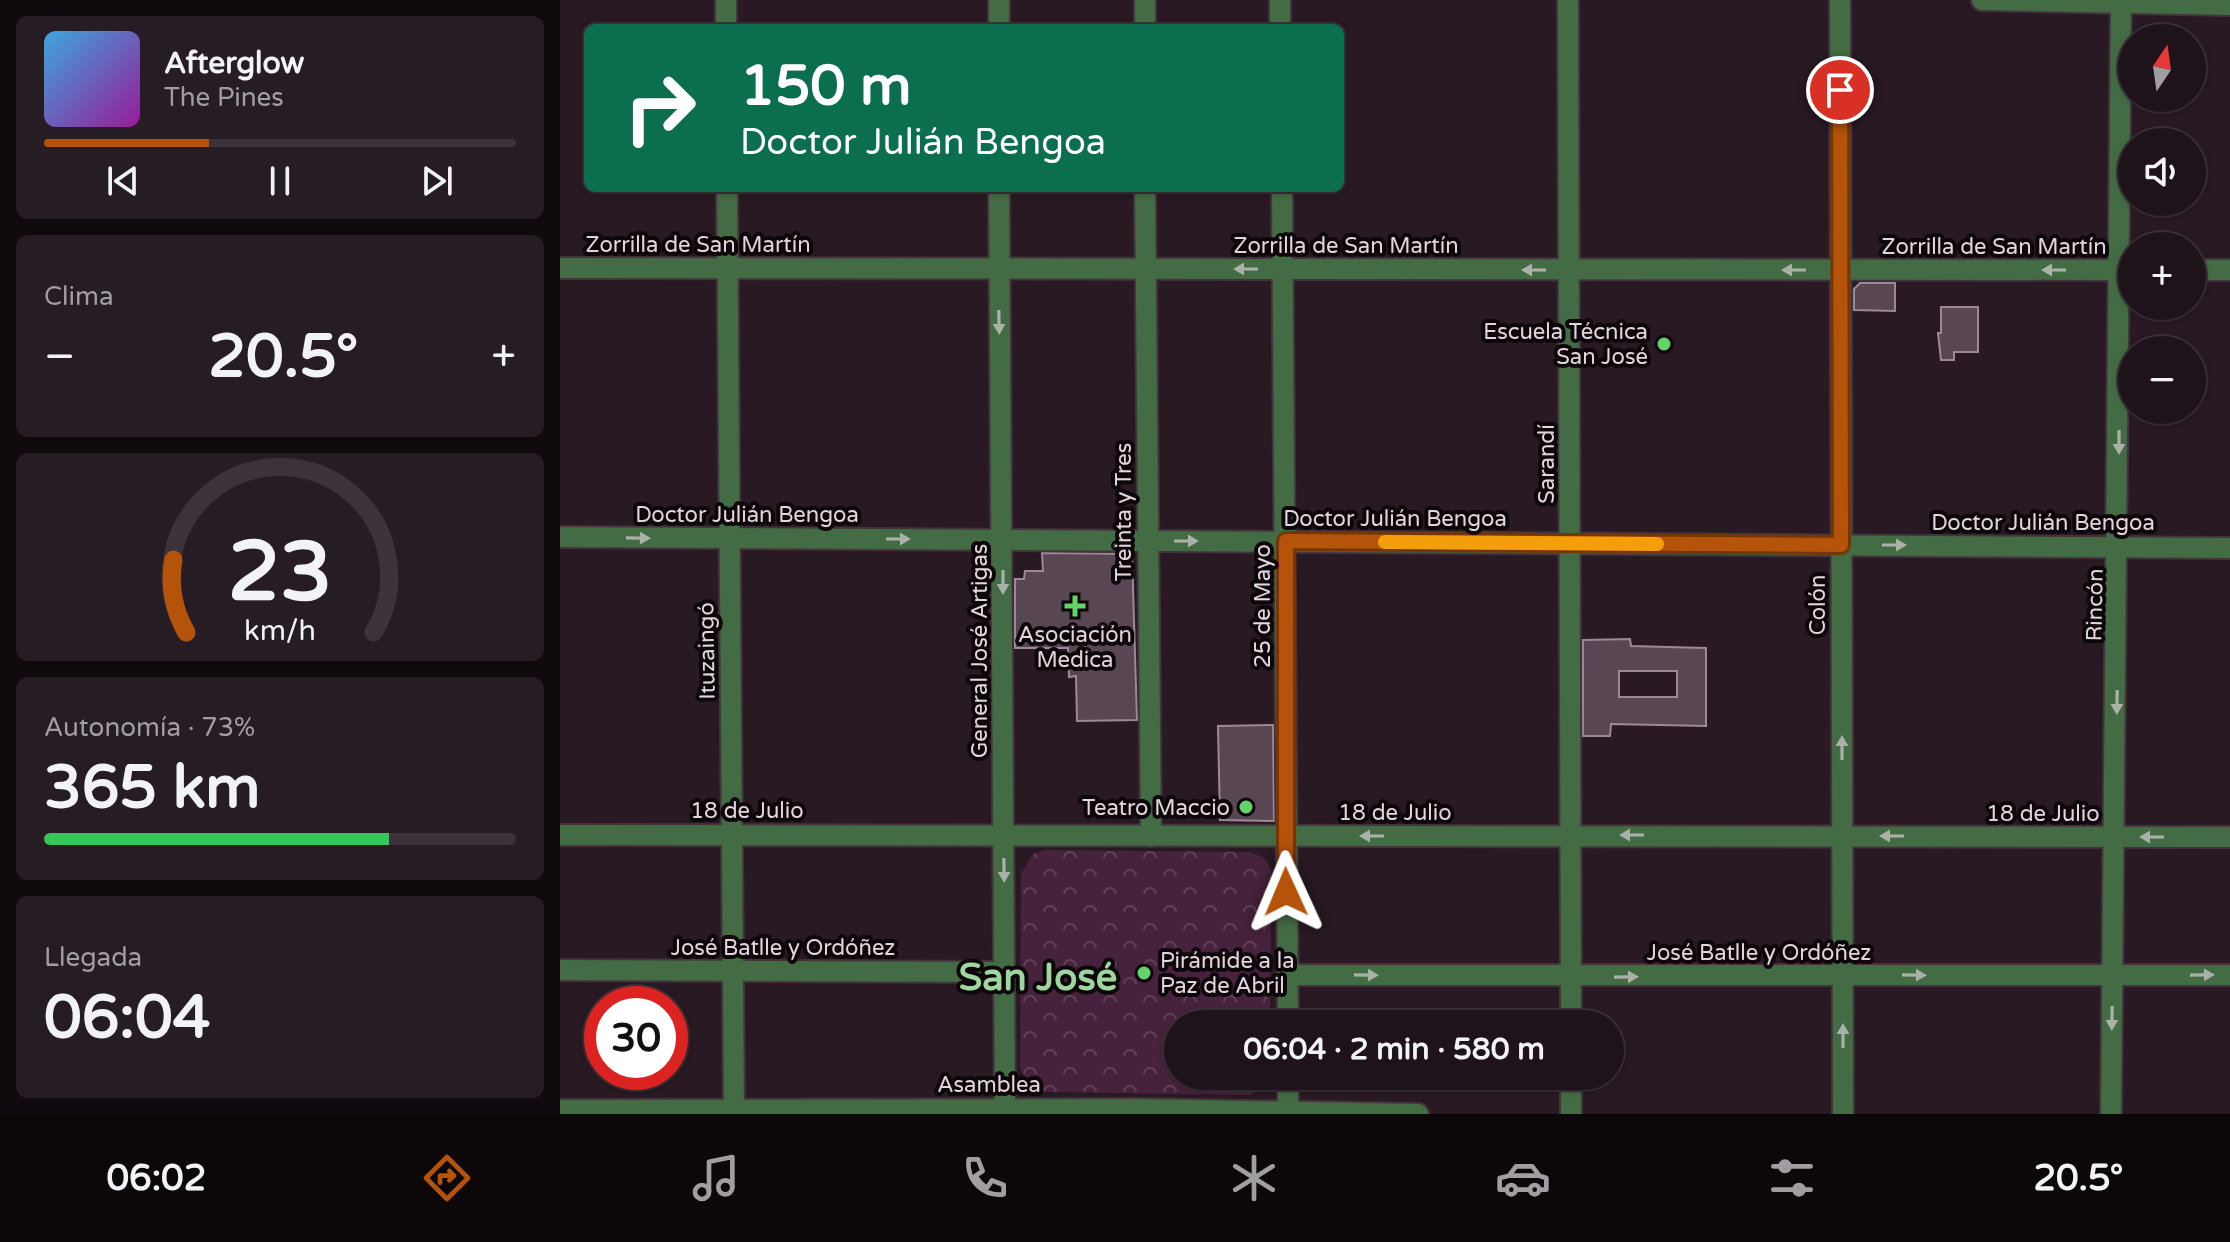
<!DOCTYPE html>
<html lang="es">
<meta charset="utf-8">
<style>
:root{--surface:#1e131a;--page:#261c23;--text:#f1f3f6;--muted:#a19ea2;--line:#3c3239;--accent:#b45309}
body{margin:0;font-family:"Varela Round",sans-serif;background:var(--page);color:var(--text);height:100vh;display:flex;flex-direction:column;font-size:30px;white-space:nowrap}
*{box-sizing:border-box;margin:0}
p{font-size:26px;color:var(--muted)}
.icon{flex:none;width:44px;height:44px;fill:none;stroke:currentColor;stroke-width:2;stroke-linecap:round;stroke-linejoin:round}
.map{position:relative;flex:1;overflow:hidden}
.details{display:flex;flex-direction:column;gap:16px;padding:16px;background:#100a0e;width:560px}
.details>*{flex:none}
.hud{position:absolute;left:24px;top:24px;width:760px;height:168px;border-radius:12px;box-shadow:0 2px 6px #0004,0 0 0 2px var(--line);background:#0b6e4f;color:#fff;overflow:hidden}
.needle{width:52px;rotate:13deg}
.controls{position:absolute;left:1558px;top:24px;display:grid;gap:16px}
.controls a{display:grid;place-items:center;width:88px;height:88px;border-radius:50%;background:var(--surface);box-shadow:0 2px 6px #0004,0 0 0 2px var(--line);font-size:40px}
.speed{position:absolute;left:24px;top:986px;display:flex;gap:16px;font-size:40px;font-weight:700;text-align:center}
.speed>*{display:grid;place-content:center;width:104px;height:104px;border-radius:50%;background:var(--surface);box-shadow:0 2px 6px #0004,0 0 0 2px var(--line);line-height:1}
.speed .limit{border:12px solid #d22;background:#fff;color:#111}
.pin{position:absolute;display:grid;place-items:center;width:68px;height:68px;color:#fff;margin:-34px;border:4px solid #fff;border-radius:50%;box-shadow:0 2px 8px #0007}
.me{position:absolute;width:88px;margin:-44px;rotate:359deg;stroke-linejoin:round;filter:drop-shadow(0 0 6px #0008)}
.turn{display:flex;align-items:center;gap:28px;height:168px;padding:0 24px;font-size:36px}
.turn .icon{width:104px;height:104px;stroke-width:2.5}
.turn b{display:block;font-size:56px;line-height:68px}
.big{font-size:60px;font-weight:700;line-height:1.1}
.details .widget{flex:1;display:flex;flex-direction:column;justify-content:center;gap:12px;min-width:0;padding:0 28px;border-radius:12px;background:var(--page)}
.details .dial{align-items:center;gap:0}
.dial svg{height:208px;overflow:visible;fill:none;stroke:var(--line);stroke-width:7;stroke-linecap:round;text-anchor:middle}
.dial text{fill:var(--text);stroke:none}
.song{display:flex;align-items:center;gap:24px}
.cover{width:96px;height:96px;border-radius:12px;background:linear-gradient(135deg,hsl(200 70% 55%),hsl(300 70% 35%))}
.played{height:8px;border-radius:4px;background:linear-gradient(90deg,var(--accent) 35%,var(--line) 35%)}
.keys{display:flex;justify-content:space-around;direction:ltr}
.heat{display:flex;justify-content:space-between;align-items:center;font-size:44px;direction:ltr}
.charge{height:12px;border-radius:6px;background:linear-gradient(90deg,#34c759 73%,var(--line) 0)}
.trip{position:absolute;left:604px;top:1010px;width:460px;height:80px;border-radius:40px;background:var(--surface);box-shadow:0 2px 6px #0004,0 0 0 2px var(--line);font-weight:700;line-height:80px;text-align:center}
.tab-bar{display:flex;height:128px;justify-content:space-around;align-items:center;background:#0c080a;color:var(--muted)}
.tab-bar .icon{width:56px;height:56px}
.tab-bar .active{color:var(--accent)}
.tab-bar b{font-size:36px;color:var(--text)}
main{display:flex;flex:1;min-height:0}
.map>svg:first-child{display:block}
.park{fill:url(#park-crowns)}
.building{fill:#584752;stroke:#9c8995;stroke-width:2;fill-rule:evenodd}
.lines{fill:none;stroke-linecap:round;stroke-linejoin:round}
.minor-casing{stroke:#42333d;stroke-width:24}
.minor{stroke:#446c44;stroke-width:20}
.oneway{fill:#aab1a7}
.route-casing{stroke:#753606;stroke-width:20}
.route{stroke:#b45309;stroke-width:14}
.slow{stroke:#f59e0b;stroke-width:14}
.poi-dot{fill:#63d468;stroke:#0d070b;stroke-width:3}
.labels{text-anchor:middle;stroke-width:8;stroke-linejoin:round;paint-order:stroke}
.street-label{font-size:22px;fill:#e1d6dd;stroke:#0d070b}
.poi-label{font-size:22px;fill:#e1d6dd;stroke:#0d070b;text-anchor:end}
.town-label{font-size:38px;font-weight:bold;fill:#9dd79d;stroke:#0d070b}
</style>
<main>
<section class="details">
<div class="widget">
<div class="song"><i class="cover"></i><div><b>Afterglow</b><p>The Pines</p></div></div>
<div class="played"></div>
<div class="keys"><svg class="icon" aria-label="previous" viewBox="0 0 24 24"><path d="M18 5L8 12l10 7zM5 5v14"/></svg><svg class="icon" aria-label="pause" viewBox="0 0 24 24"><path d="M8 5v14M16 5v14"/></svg><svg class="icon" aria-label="next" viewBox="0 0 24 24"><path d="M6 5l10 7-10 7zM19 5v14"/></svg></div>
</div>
<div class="widget"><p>Clima</p>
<div class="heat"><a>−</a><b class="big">20.5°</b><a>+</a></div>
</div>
<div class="widget dial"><svg viewBox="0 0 100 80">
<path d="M14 69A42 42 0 1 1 86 69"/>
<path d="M14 69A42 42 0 0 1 9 41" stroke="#b45309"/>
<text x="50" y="56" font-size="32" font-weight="700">23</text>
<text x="50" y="72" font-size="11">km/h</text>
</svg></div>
<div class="widget"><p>Autonomía · 73%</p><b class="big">365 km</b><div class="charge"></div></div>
<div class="widget"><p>Llegada</p><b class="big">06:04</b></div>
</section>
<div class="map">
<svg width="1670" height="1114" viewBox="0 0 1670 1114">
<defs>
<pattern id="park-crowns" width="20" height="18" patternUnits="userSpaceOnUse" patternTransform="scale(2)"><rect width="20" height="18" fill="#47223c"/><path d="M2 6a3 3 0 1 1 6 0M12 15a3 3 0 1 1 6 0" fill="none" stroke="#614158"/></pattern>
</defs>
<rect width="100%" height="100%" fill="#281923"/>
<path class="park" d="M485,850L691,852L704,858L711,869L710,1024H618V1076H709L703,1088L690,1095L486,1092L469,1085L460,1068L461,874L473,854Z"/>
<g class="building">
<path d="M1300,283H1335V311L1294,310V289Z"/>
<path d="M1381,307H1418V352H1394V360H1381L1378,333H1381Z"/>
<path d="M482,553L572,554L577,720L517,721L516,676L509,677L508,648H455V579H464L465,571H483Z"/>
<path d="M1070,639L1071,646L1146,648V726L1051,724L1050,736H1023V640ZM1059,671H1117V697H1059Z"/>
<path d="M713,725L714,821L660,820L658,726Z"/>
</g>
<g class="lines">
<defs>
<g id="minor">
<path d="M166,0V28"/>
<path d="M585,0V28"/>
<path d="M720,0V28"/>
<path d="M1008,0L1011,1024"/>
<path d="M1280,0L1283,1114"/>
<path d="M1422,0L1670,5"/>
<path d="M439,28V0"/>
<path d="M167,188L174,1114"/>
<path d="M439,188L445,1114"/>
<path d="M585,188L591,836"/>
<path d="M722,188L728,1024"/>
<path d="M0,268L1572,270"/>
<path d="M1632,270H1670"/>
<path d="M0,537L1670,548"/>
<path d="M0,835L1670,837"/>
<path d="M0,970L446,972"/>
<path d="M728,975H1670"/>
<path d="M728,1076V1114"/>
<path d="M0,1110L578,1109L858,1114"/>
<path d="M1011,1114V1076"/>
<path d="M1551,1114L1561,0"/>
</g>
</defs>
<use href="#minor" class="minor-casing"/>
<use href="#minor" class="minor"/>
</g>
<defs><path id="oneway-solid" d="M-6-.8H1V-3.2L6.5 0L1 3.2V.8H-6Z" transform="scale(2)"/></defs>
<g class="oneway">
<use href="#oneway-solid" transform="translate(686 269) rotate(-180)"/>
<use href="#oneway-solid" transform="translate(974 270) rotate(-180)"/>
<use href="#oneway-solid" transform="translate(1234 270) rotate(180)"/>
<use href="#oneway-solid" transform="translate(1494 270) rotate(-180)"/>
<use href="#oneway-solid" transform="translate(439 322) rotate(89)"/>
<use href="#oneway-solid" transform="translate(1559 442) rotate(90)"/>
<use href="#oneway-solid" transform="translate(78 538) rotate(1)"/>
<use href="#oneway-solid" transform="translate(338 539)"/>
<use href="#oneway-solid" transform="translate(626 541)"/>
<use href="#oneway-solid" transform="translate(1334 545)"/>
<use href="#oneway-solid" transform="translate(443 582) rotate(90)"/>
<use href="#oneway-solid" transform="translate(1557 702) rotate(91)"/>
<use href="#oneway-solid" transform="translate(1282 748) rotate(-90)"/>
<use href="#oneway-solid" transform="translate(1072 835) rotate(-180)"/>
<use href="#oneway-solid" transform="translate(812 836) rotate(180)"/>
<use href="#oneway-solid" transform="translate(1332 836) rotate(-180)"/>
<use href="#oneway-solid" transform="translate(1592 837) rotate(180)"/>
<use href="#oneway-solid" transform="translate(444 870) rotate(89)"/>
<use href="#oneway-solid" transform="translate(806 975) rotate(1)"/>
<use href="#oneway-solid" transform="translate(1354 975) rotate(1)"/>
<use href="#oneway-solid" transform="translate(1642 975) rotate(-1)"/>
<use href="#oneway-solid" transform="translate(1066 977) rotate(-1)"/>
<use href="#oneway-solid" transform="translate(1552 1018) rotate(91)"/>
<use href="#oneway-solid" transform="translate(1283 1036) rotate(-90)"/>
</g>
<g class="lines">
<defs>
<path id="route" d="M726,892V541L1281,545L1280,90"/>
</defs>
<use href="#route" class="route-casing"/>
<use href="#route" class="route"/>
<path class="slow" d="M825,542L1097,544"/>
</g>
<g class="poi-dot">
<circle cx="1104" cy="344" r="8"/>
<path d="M511 594h8v8h8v8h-8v8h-8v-8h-8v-8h8z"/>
<circle cx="686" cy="807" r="8"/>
<circle cx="584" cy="973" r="8"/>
</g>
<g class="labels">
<g class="street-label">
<text x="138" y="252">Zorrilla de San Martín</text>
<text x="786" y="253">Zorrilla de San Martín</text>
<text x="1434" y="254">Zorrilla de San Martín</text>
<text transform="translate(986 464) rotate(-90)" y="8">Sarandí</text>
<text transform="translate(563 512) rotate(-90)" y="8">Treinta y Tres</text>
<text x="187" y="522">Doctor Julián Bengoa</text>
<text x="835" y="526">Doctor Julián Bengoa</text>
<text x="1483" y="530">Doctor Julián Bengoa</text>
<text transform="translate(1257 605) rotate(-90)" y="8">Colón</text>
<text transform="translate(1534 605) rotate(-89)" y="8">Rincón</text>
<text transform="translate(702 606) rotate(-90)" y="8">25 de Mayo</text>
<text transform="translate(146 651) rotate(-91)" y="8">Ituzaingó</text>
<text transform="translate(419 651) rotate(-90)" y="8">General José Artigas</text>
<text x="187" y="818">18 de Julio</text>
<text x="835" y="820">18 de Julio</text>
<text x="1483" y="821">18 de Julio</text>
<text x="223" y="955">José Batlle y Ordóñez</text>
<text x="1199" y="960">José Batlle y Ordóñez</text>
<text x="429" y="1092">Asamblea</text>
</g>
<g class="poi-label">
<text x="1088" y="339">Escuela Técnica<tspan x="1088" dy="25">San José</tspan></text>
<text x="515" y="642" text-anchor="middle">Asociación<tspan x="515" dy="25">Medica</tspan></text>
<text x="670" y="815">Teatro Maccio</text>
<text x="600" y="968" text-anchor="start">Pirámide a la<tspan x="600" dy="25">Paz de Abril</tspan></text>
</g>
<g class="town-label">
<text x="478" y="990">San José</text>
</g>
</g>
</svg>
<div class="controls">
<a><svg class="needle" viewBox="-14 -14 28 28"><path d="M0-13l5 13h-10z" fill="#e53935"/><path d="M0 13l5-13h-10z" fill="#a19ea2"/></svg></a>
<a><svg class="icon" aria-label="sound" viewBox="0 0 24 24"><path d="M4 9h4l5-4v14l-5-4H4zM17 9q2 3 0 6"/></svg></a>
<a>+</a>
<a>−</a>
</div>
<div class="speed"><div class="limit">30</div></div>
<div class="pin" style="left:1280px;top:90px;background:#d93025"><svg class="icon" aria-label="arrive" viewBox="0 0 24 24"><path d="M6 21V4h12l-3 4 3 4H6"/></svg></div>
<svg class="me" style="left:726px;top:892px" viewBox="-20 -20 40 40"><path d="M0-17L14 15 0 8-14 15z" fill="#b45309" stroke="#fff" stroke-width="4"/></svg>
<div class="trip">06:04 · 2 min · 580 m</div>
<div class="hud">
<div class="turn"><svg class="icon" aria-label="right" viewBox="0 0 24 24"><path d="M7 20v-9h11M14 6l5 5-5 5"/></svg><div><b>150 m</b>Doctor Julián Bengoa</div></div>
</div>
</div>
</main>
<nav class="tab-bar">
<b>06:02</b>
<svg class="icon active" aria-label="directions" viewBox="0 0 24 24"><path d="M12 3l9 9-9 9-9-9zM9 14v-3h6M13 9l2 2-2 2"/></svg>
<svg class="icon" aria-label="music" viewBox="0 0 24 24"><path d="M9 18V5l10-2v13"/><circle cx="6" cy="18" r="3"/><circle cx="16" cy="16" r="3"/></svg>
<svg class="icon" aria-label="phone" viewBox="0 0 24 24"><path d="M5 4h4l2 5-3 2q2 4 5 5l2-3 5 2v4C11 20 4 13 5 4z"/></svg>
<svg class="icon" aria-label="climate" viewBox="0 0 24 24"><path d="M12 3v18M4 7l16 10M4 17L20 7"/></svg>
<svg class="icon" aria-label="car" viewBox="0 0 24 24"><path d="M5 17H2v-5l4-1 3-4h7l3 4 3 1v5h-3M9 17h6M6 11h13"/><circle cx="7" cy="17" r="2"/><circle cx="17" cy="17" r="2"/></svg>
<svg class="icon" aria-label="filters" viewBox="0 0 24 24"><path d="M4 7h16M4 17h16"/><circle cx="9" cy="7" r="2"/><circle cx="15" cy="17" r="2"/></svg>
<b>20.5°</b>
</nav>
